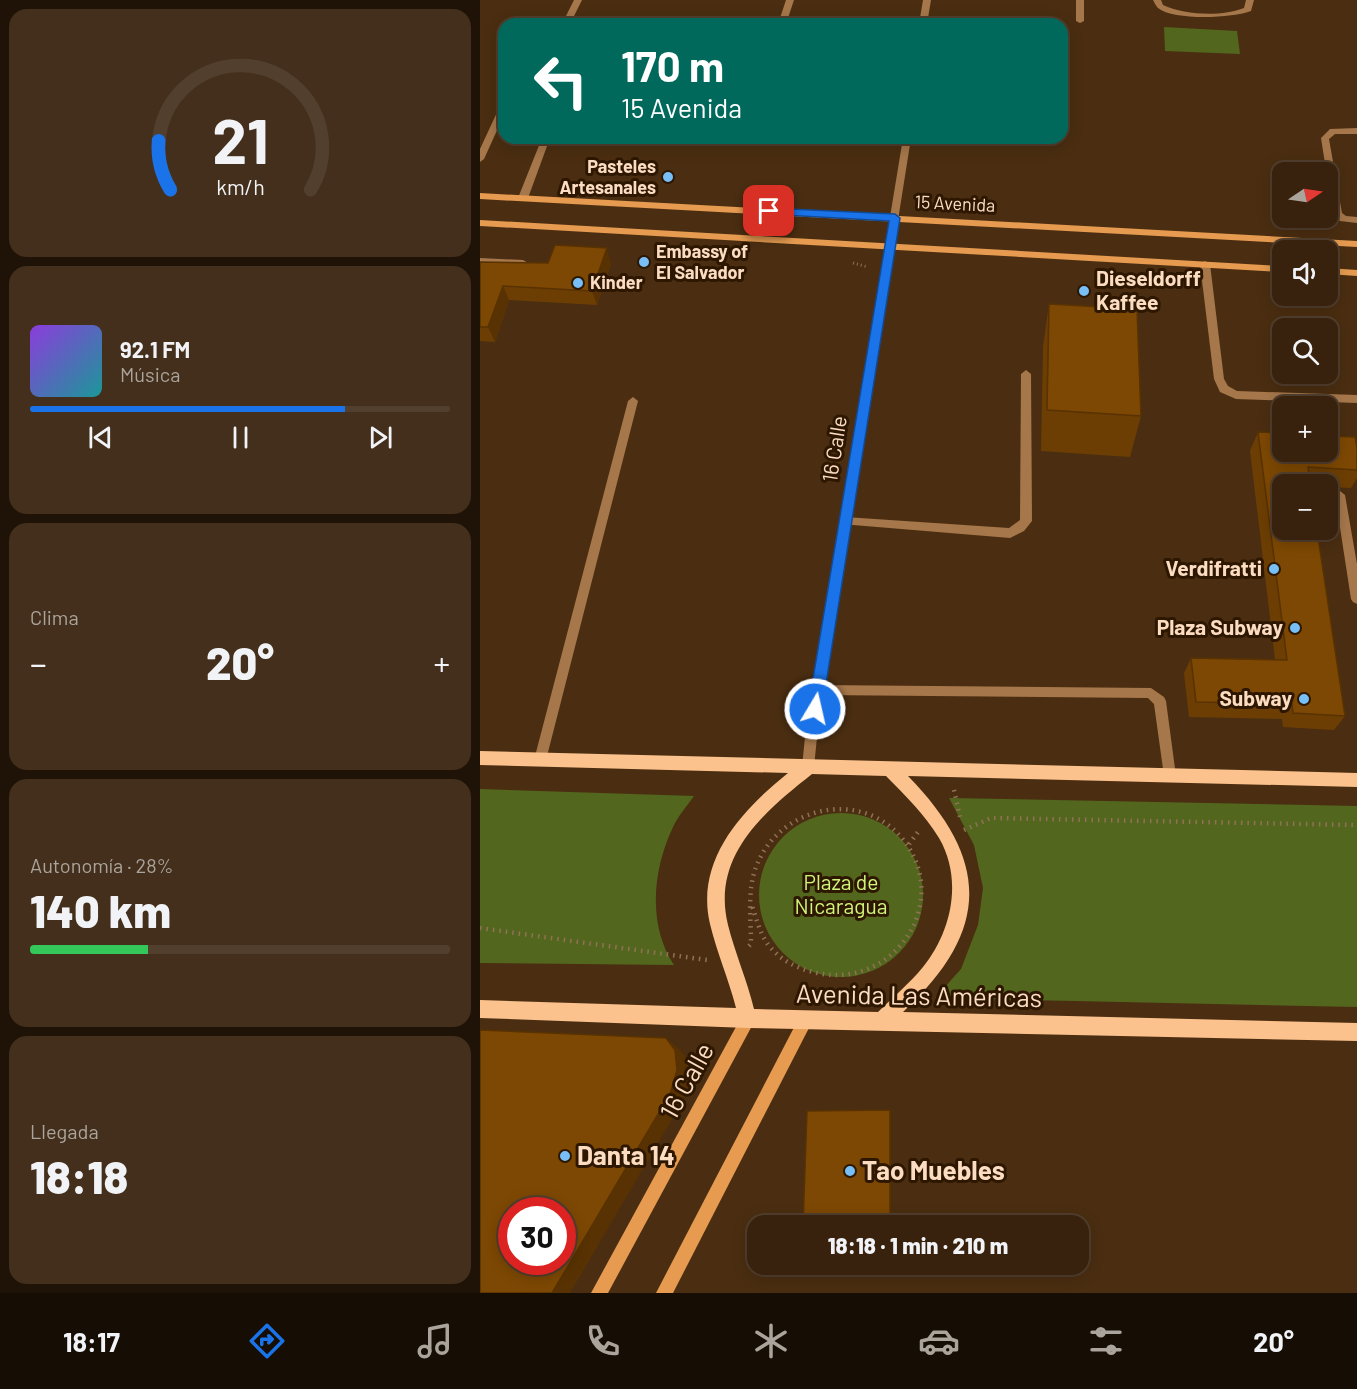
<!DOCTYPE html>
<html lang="es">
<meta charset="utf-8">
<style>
:root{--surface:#38220d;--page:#432f1b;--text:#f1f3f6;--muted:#aba49d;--line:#523f2e;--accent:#1a73e8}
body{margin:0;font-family:Barlow,sans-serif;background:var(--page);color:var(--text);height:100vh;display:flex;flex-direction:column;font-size:22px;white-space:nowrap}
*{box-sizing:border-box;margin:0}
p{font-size:20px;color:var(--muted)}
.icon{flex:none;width:33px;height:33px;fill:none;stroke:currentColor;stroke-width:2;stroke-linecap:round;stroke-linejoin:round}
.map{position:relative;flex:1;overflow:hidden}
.sheet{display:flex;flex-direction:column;gap:9px;padding:9px;background:#1f1307;width:480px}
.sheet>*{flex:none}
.hud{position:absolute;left:18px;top:18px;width:570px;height:126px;border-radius:18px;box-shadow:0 3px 15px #0003,0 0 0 2px var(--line);background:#00695c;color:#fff;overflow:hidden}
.needle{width:39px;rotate:77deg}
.controls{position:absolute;left:792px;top:162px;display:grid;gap:12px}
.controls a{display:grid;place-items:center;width:66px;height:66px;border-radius:12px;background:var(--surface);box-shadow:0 3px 15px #0003,0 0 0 2px var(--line);font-size:30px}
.speed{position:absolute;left:18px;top:1197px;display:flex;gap:12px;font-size:30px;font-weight:700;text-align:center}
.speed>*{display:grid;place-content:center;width:78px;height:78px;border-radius:50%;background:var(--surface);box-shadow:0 3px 15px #0003,0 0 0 2px var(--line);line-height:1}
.speed .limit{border:9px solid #d22;background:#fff;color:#111}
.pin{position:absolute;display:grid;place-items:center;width:51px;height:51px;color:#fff;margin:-26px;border-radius:12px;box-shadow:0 3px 9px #0006}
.me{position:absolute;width:66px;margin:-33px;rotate:9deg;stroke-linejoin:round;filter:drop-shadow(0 0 4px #0008)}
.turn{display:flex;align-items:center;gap:21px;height:126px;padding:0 24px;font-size:27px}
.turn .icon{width:78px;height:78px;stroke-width:2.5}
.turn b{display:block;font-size:42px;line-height:51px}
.big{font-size:45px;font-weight:800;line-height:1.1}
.sheet .tile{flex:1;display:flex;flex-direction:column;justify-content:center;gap:9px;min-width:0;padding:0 21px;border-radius:18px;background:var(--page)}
.sheet .dial{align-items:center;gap:0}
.dial svg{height:156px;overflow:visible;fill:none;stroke:var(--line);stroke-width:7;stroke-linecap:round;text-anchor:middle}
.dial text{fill:var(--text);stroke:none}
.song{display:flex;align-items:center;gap:18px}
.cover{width:72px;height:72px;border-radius:9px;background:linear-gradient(135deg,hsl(270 70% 55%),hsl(180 70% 35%))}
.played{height:6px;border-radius:3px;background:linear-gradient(90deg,var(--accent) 75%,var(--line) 75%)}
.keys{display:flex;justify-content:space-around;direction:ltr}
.heat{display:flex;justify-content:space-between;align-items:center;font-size:33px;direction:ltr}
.charge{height:9px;border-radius:4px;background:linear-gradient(90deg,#34c759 28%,var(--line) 0)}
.trip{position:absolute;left:267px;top:1215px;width:342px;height:60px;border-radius:18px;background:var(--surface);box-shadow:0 3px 15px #0003,0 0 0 2px var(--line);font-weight:800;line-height:60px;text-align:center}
.tab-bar{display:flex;height:96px;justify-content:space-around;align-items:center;background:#160e05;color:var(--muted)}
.tab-bar .icon{width:42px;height:42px}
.tab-bar .current{color:var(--accent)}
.tab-bar b{font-size:27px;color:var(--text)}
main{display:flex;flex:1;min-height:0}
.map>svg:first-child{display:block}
.green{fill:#52661e}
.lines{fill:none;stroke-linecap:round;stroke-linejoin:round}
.path-far1{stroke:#907256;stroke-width:3;stroke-dasharray:1 3;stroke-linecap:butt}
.path{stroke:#907256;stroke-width:4.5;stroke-dasharray:1.5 5;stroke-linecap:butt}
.lane{fill:#a6774b;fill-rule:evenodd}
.street{fill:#a6774b;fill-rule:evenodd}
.secondary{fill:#e69b50;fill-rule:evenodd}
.primary{fill:#fcc28d;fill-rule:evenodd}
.wall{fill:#6c3e03}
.shaded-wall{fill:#583202}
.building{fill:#7d4803;stroke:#583202;stroke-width:1.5;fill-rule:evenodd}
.route{fill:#1a73e8;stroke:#114b97;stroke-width:1.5}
.poi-dot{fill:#78bff7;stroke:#2d1701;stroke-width:2}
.labels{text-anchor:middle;stroke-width:6;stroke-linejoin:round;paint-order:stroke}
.far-poi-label{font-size:18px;font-weight:bold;fill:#fcddc2;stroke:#2d1701;text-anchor:start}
.far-street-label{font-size:18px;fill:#fcddc2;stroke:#2d1701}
.poi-label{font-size:21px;font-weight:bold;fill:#fcddc2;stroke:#2d1701;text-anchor:end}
.street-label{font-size:21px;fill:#fcddc2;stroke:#2d1701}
.park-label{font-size:21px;fill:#cff579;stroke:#2d1701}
.near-street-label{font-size:26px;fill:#fcddc2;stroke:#2d1701}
.near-poi-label{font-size:26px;font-weight:bold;fill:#fcddc2;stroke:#2d1701;text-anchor:start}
</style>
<main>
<section class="sheet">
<div class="tile dial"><svg viewBox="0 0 100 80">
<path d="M14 69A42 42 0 1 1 86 69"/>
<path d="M14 69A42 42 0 0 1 8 44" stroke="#1a73e8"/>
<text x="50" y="56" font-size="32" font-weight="700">21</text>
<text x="50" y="72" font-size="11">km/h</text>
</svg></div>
<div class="tile">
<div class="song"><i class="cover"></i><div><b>92.1 FM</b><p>Música</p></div></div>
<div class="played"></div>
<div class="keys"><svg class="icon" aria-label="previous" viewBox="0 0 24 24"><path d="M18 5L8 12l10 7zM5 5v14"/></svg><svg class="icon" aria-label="pause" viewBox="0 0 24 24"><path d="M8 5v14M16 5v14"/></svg><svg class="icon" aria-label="next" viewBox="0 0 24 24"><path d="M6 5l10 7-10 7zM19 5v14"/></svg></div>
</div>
<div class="tile"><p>Clima</p>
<div class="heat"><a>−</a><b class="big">20°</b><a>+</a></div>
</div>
<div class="tile"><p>Autonomía · 28%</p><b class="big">140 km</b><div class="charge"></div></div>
<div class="tile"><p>Llegada</p><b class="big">18:18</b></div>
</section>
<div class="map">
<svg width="877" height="1293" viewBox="0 0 877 1293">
<rect width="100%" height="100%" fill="#4b2e11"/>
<g class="green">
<path d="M684,27L757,31L760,54L685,51Z"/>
<path d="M0,789L214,796C207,806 198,816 193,827C173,869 167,924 194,965L0,963Z"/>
<path d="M469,798L877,806V1007L455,998L481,969L498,925L503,888L494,845Z"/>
<circle cx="361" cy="895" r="82"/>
</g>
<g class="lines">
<path class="path-far1" d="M373,263L388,267"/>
<g class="path">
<path d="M474,790L480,817"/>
<path d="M484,830L511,818L877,825"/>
<path d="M429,844L438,832"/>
<path d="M0,928L227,960"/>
<path d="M269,946L271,944C271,919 267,891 276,867C298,808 377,788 420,836C475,898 416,990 337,973C319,969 303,962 290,947C280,935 277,920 272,906"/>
</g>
<g class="lane">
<path d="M94,0H102L90,24H82Z"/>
<path d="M306,0H314L306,24H298Z"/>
<path d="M596,0H604V21L600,23L596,21Z"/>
<path d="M673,0H681L683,5C704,15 742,17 764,8L766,0H774L771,11C753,18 694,21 678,8C676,6 674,2 673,0Z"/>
<path d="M24,103V115L4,159L0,162V149L20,106Z"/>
<path d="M877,128V134H855L849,139L862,213L866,216L877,217V223L860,221L853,214L841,138L850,129Z"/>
<path d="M62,138H70L48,198L43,201L40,200L38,198Z"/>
<path d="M0,258L43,260L48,263L43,266L0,264Z"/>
<path d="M725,261L730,264L744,379L748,386L757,391L877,395V403L756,399L740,392L734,379L720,264Z"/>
<path d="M546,370L551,374L552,521L544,531L530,538L361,524L359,521L361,518L365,517L529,528L540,520L541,374Z"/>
<path d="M153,397L158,401L66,760L65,764L60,766L55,764L54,760L148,401Z"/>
<path d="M860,491L865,495L877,564V604L873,602L871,599L855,495Z"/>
<path d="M338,685L671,688L684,697L686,701L696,776L695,780L690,782L685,780L684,776L674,704L668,698L338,695L334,694L332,690L334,686Z"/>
</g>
<g class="street">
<path d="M443,0H451L447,24H439Z"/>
<path d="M423,138H431L338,727L334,767L333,771L328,773L323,771L322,767L326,727Z"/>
</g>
<g class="secondary">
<path d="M0,193L877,241V247L0,199Z"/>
<path d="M0,220L802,266V272L0,226Z"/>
<path d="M848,268L877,270V276L848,274Z"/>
<path d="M268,1012L273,1014L275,1019L273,1024L128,1293H111L263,1014Z"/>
<path d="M326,1012L331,1014L333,1019L331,1024L193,1293H176L321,1014Z"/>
</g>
<path class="primary" d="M0,751L877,773V787L428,776C511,861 510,931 423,1012L877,1023V1041L268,1028L0,1018V1000L256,1008C249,980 237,953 230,924C215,860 262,810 308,773L0,765ZM332,774L406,776C425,795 445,815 459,838C483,879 472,931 443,967C430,983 413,997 398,1012L274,1009C267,980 255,953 248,925C231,856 284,812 332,774Z"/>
</g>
<g class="wall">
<path d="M0,262L68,263H131L117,305L29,300L15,342L0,341Z"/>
<path d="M569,304L661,416L650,457L561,451L563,347Z"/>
<path d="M778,432L877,448V478L871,488L848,487V484H802L865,716L854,730L803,727L802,719L709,717L704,673L711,658L795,659L770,451Z"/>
</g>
<g class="shaded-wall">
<path d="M127,248L131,263L117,305L112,291Z"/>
<path d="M23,286L29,300L15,342L8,327Z"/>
<path d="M186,1038L199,1049L207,1059L209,1078L202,1102L90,1293H72Z"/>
<path d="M410,1110L411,1114V1226H410Z"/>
</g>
<g class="building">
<path d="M75,245L127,248L112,291L23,286L8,327H0V262L68,263Z"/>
<path d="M569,304L657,309L661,416L567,410Z"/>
<path d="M778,432L802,433V452H848V436L875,437L877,448V470L828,467L830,484H802V530H837L865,716L813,713L812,704L716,702L711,658L807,660Z"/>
<path d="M0,1030L186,1038L195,1050L197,1070L190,1094L72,1293H0ZM32,1210H82V1262H32Z"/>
<path d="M410,1110V1226H323L327,1111Z"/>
</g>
<path class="route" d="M289,208L415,214L420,218L342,709L340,713L335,715L330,713L328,709L409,221L286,214V209Z"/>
<g class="poi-dot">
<circle cx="188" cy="177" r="6"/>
<circle cx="164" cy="262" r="6"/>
<circle cx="98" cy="283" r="6"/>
<circle cx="604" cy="291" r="6"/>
<circle cx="794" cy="569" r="6"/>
<circle cx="815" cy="628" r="6"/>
<circle cx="824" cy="699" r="6"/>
<circle cx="85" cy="1156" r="6"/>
<circle cx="370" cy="1171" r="6"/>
</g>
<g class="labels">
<g class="far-poi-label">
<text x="176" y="173" text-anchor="end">Pasteles<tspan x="176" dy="21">Artesanales</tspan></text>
<text x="176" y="258">Embassy of<tspan x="176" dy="21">El Salvador</tspan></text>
<text x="110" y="289">Kinder</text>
</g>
<g class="far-street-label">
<text transform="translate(475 204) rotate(3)" y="6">15 Avenida</text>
</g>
<g class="poi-label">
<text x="616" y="286" text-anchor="start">Dieseldorff<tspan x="616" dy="24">Kaffee</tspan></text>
<text x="782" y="576">Verdifratti</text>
<text x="803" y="635">Plaza Subway</text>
<text x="812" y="706">Subway</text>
</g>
<g class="street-label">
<text transform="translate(355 449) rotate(-81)" y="7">16 Calle</text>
</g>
<g class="park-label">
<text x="361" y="890">Plaza de<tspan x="361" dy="24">Nicaragua</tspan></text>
</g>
<g class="near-street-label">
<text transform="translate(439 996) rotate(1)" y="9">Avenida Las Américas</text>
<text transform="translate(207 1081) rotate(-61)" y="9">16 Calle</text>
</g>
<g class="near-poi-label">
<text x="97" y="1165">Danta 14</text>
<text x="382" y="1180">Tao Muebles</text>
</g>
</g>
</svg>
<div class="controls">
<a><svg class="needle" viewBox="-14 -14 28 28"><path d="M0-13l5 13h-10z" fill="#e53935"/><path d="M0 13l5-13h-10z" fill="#aba49d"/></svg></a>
<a><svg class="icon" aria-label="sound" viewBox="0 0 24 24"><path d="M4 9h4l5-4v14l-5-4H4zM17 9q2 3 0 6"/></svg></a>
<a><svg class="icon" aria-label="search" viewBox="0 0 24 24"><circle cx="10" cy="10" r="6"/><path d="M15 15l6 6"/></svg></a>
<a>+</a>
<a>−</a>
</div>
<div class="speed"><div class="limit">30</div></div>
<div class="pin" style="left:289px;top:211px;background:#d93025"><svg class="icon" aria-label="arrive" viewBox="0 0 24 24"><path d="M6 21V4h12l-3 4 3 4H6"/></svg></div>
<svg class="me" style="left:335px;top:709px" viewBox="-20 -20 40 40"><circle r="17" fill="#1a73e8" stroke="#fff" stroke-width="3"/><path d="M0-11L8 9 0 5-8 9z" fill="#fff"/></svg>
<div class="trip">18:18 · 1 min · 210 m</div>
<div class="hud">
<div class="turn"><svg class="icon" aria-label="left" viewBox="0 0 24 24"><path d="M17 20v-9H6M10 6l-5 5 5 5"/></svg><div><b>170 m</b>15 Avenida</div></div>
</div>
</div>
</main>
<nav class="tab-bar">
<b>18:17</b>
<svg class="icon current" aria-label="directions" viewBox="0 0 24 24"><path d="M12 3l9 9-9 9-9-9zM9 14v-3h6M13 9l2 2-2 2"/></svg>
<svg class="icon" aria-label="music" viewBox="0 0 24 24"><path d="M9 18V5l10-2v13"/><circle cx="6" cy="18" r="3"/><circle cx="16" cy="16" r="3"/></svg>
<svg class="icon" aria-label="phone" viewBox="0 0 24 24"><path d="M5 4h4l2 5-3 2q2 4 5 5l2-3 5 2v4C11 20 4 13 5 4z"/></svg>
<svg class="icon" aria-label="climate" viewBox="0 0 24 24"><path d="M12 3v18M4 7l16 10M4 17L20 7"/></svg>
<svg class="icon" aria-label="car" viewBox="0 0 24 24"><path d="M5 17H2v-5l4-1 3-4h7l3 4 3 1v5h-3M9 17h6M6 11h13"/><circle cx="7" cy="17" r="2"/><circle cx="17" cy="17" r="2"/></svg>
<svg class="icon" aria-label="filters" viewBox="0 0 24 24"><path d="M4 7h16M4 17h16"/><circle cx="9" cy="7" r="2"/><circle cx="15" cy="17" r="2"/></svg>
<b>20°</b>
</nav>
